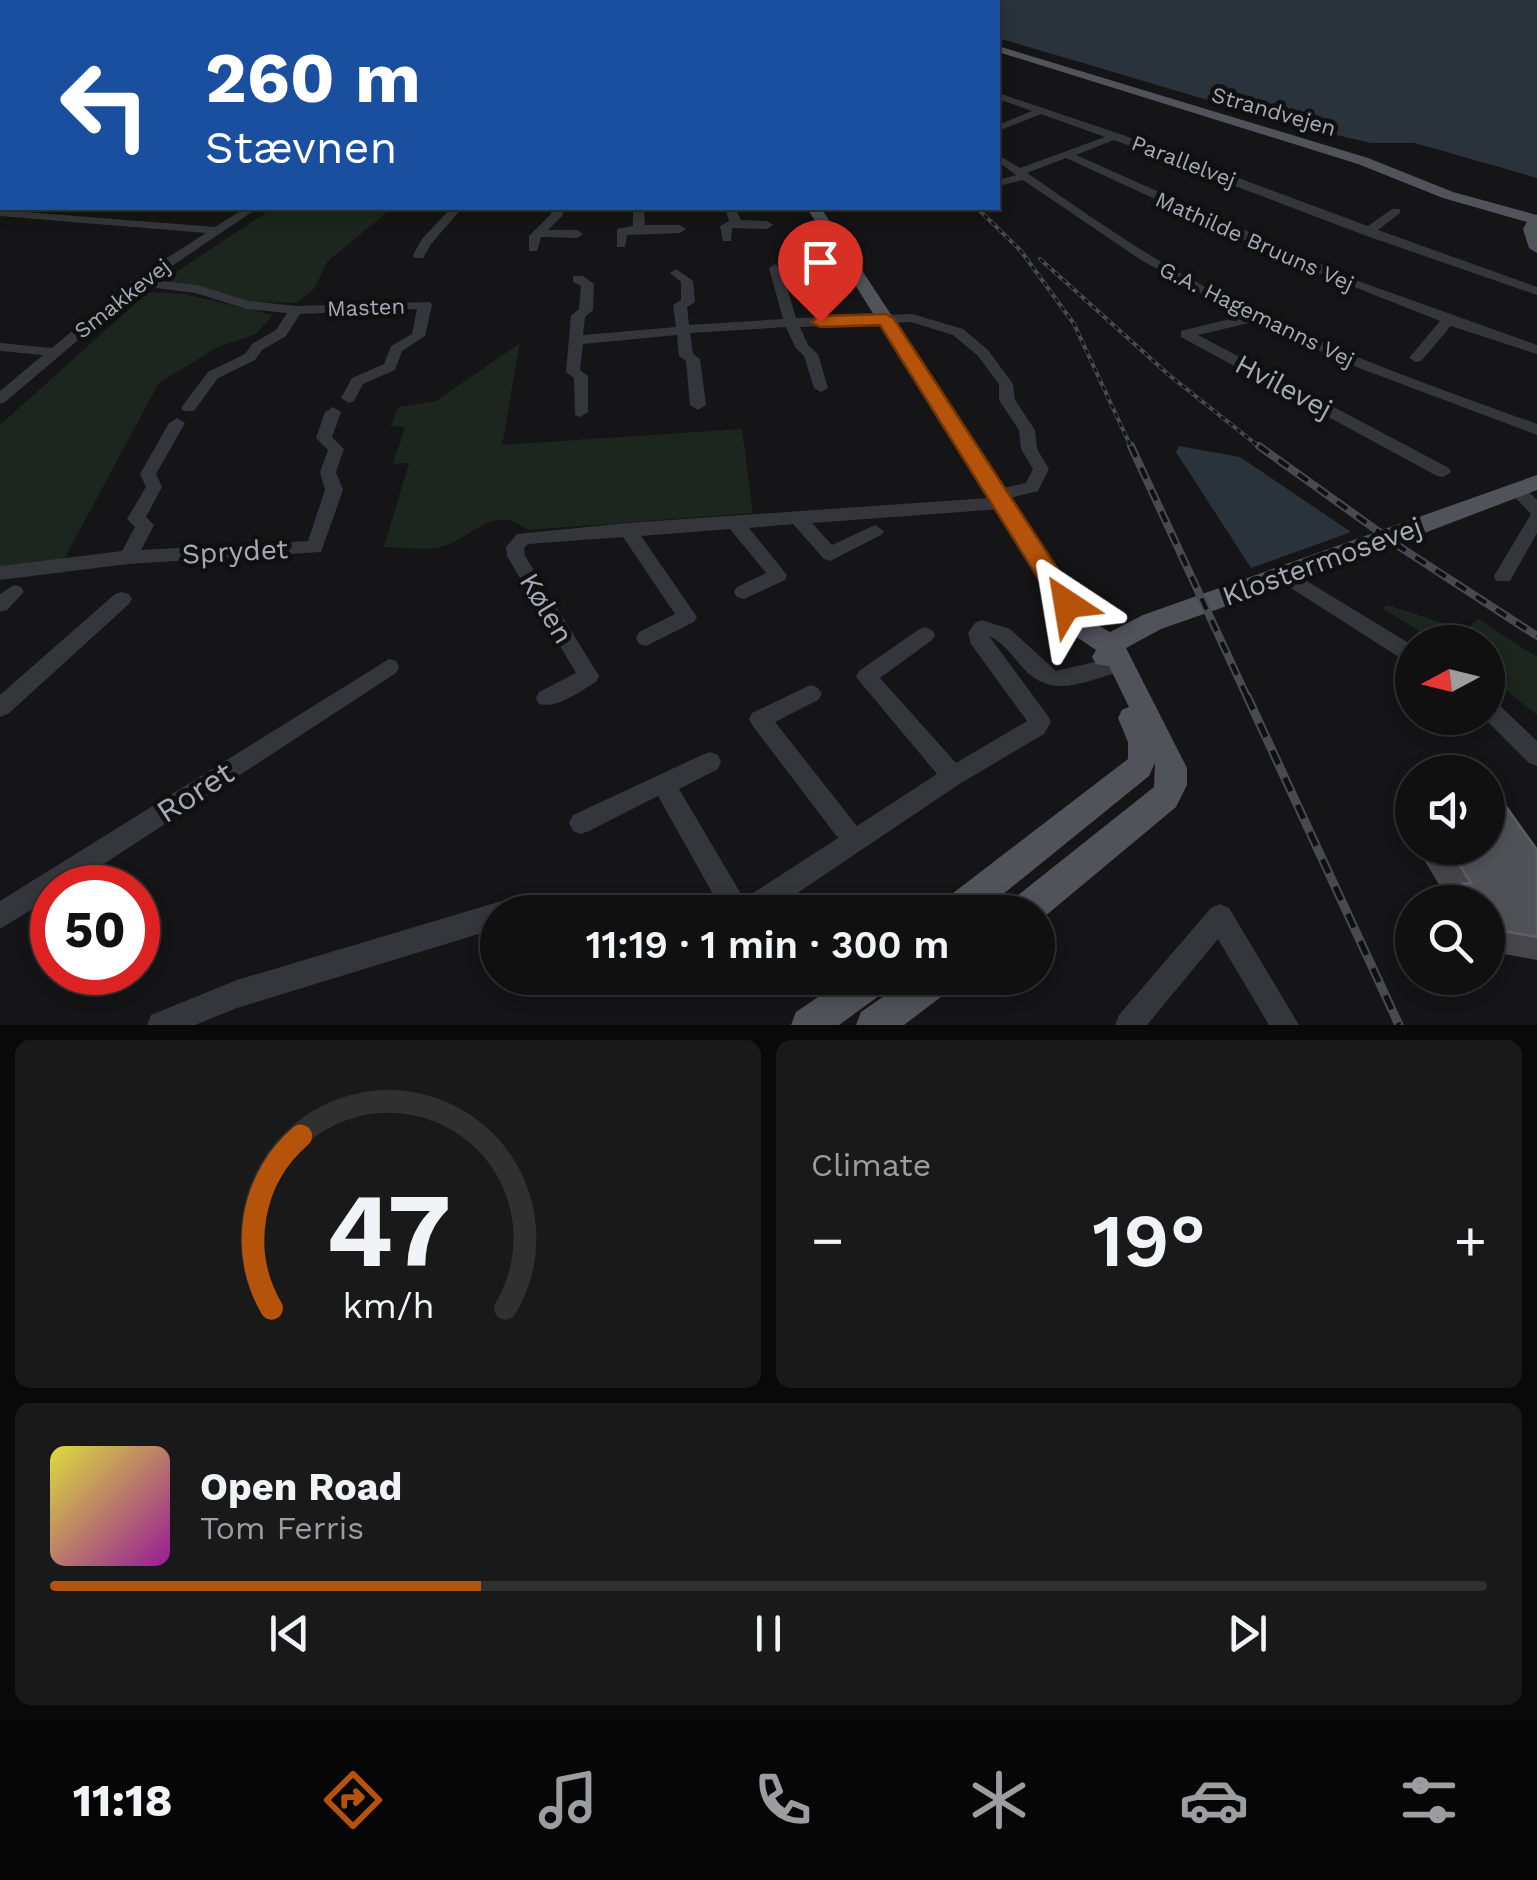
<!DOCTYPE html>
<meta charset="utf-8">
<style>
:root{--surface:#101011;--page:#19191a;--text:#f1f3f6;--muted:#9c9d9f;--line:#303031;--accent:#b45309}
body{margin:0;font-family:"Work Sans",sans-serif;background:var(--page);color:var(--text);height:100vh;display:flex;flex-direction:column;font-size:38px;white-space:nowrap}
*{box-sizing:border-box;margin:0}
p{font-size:32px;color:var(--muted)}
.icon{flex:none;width:55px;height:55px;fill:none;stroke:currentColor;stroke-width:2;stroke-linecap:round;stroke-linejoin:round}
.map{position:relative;height:1025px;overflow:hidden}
.panel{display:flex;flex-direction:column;gap:15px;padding:15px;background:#090909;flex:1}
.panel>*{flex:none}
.banner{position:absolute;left:0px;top:0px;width:1000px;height:210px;box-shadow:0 5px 15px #0003,0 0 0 2px var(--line);background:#1a4fa0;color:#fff;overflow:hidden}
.needle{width:65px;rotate:263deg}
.tools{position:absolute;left:1395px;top:625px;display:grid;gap:20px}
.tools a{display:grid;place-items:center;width:110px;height:110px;border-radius:50%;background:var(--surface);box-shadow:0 5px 15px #0003,0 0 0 2px var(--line);font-size:50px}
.speed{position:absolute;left:30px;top:865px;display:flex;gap:20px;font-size:50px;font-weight:700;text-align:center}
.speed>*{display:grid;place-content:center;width:130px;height:130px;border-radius:50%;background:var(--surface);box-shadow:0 5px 15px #0003,0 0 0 2px var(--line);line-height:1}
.speed .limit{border:15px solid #d22;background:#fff;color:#111}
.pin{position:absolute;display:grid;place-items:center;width:85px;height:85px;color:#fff;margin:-102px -42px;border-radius:50% 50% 50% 0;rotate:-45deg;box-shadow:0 0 10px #0007}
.pin .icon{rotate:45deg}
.me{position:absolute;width:110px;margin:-55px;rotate:327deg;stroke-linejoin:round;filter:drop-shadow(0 0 8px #0008)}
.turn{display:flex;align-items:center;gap:35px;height:210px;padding:0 40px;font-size:45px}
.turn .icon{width:130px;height:130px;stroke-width:2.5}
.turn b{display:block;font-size:70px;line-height:85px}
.big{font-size:75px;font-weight:600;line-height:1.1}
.panel .card{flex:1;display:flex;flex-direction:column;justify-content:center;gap:15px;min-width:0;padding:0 35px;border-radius:15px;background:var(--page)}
.panel .dial{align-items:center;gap:0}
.dial svg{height:260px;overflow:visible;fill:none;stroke:var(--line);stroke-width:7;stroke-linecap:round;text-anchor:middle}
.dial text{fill:var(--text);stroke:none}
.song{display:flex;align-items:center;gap:30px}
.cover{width:120px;height:120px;border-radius:15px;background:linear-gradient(135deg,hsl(60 70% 55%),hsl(300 70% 35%))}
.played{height:10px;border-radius:5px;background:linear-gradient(90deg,var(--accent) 30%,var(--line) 30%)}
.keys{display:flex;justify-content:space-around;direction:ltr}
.heat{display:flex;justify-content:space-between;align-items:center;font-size:55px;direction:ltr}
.panel .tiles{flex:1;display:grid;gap:15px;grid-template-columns:1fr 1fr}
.card:last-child{grid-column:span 2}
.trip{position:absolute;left:480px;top:895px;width:575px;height:100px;border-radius:50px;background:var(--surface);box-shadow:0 5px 15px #0003,0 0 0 2px var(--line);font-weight:600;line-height:100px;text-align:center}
.dock{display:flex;height:160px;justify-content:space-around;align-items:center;background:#060607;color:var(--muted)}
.dock .icon{width:70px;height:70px}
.dock .on{color:var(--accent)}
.dock b{font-size:45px;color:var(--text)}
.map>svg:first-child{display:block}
.green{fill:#1c251e}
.water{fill:#2a323b}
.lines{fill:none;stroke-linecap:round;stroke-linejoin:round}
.minor{fill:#35363c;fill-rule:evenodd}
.major{fill:#51535b;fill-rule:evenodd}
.rail-far2-casing{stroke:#484a51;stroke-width:4}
.rail-far1-casing{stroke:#484a51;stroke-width:8}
.rail-casing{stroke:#484a51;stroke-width:9}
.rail-far2{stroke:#101011;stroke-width:2.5;stroke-dasharray:5;stroke-linecap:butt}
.rail-far1{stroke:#101011;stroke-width:4;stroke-dasharray:12;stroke-linecap:butt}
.rail{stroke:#101011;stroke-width:5;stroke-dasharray:15;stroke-linecap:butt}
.wall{fill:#46464c}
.building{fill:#515158;stroke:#5e5f66;stroke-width:2.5}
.route{fill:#b45309;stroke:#753606;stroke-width:2.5}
.labels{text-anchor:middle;stroke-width:9;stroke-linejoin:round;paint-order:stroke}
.far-street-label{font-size:22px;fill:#a6aab7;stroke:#101011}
.street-label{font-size:28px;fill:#a6aab7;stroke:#101011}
.near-street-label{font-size:32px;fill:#a6aab7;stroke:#101011}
</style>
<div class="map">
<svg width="1537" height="1025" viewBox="0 0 1537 1025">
<rect width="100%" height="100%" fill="#151517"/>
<g class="green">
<path d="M273,208H392L327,262L314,289L296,303L251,302L161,282Z"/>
<path d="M148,292L185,294L273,315L256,334L218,347L159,383L64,559L0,567V425Z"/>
<path d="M520,343L502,445L742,429L753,513L527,530C493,501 472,540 440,547C423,551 401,547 384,547L409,463L393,464L405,427L391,426L398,407L436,401Z"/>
<path d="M1388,605L1451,626L1469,627L1478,619L1537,657V715L1488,676V642H1437L1382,608Z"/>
</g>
<g class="water">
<path d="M865,0H1537V178L1415,143H1371L1289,124L998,38V2Z"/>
<path d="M1179,446L1240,457L1351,532L1251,568L1176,452Z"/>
</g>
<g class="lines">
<g class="minor">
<path d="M119,0L121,2H113L114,0Z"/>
<path d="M553,0H561L563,2H555Z"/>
<rect x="0" y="48" width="2" height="4"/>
<path d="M0,62L2,63V67L0,68Z"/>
<path d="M998,93L1120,134L1368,226L1392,209H1400V213L1378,230L1537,287V295L1364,235L1114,140L1076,155L1361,282L1537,345V354L1451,326L1421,361L1416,362L1409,358L1440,321L1294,263L1066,158L1027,173C1084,212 1140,252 1200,284C1307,342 1423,383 1537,424V435L1359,368L1253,322L1198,335L1449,468L1451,472L1443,477L1437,476L1181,337V331L1242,316L1141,260L1023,180L998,186V180L1016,175L998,162V155L1020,168L1105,137L1041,114L998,131V125L1032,111L998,99Z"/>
<path d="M245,208H258L151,280L197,285L249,301L296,306L430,302L432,305L425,336L402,351L395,370L363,384L354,401L349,403L341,398L352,378L384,364L391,346L412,334L417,309L300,314L286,336L262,350L255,360L218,378L194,411H184L181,408L208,372L245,354L252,344L276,330L287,313L247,309L195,293L142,286L5,402L0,404V391L43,355L0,351V343L52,348L134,279L206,233L0,216V210L215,227Z"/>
<path d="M451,208H462L431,244L423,258H415L413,255L422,239Z"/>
<path d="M553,208H563V215L548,230H577L583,234L577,238L541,237L537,251H529V236L551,214Z"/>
<path d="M633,208H644L645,225H680L686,229L680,233L627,235L625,247H617V229L633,226Z"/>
<path d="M725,208H735L741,220L767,221L773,225L767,229L732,228L731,241H723L720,226L729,221Z"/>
<path d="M775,264L781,268L796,318L912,314L963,329L988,350L1013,384L1015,400L1035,430L1037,449L1049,469L1038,491L1006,499L1010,503L1001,509L812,523L832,545L875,525L884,531L881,535L830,561L824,559L793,524L749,528L787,575L785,580L744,599L737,597L734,592L737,587L766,573L730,529L641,536L697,617L694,622L646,646L639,644L636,638L639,632L675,614L623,537L528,544L524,548L525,556L599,676L596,682C580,691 558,709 539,704L536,698L539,692L576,673L507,556L506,547L517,534L627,523L989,498L990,491L1026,483L1033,469L1021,449L1019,430L999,400V384L978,356L953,335L911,322L800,327L808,345L818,354L828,388L821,392L814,388L804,356L795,347L786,327L690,333L693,354L700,359L706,405L698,410L690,405L686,361L679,356L677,335L583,344L580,370L588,376V412L580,417L575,415L574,378L566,372L571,316L579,309L581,286L573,282V276H583L594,284L593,310L585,317L583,335L676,327L673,305L681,300V282L670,273L676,269L693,281L695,302L687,307L689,325L783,319L769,268Z"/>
<path d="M333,407L341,412L332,437L344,449L336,472L343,490L321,552L128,564L0,580V566L122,551L135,527L127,519L146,487L140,474L169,423L177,418L185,423L156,474L162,487L146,517L154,525L141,550L308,541L325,490L320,472L328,450L316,438L325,412Z"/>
<path d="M1518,485L1524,487L1537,500V533L1510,581H1496L1494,576L1531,514L1509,491Z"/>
<path d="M1287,569L1412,645V663L1405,661L1280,581L1278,576L1280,571Z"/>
<path d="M14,585L21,587L24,592L7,610L0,612V594Z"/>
<path d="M122,592L129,594L132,599L129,604L8,714L0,717V695L115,594Z"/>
<path d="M982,620L1010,629L1056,671L1120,656L1127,658L1130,664L1127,670L1120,672C1084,681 1053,700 1024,669C1013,657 1004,643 989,636L1048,716L1051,722L1044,734L961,783L769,912H723L658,796L589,831L581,834L573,831L569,823L573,815L702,755L710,752L718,755L721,762L718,769L679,789L744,899L838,838L752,725L749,719L752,713L804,688L811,685L818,688L822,694L818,700L775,722L857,826L937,774L856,677L859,671L918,630L925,627L932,630L935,635L932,640L880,678L956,763L1027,721L971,644L968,633L975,623Z"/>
<path d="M389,659L396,661L399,667L396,673L67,888H52V897L0,929V901Z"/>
<path d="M1488,699L1496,702L1537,741V766L1529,763L1484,718H1488Z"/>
<path d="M528,893L537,897L541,906L538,912H498V928L237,1008L195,1025H147L151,1015L237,980Z"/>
<path d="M1220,904L1229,908L1299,1025H1269L1218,939L1147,1025H1115L1119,1015L1211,908Z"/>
</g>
<g class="major">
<path d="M830,0H845L847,2H834Z"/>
<rect x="0" y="24" width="2" height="6"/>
<path d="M998,46L1368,158L1453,192L1537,215V253L1529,248L1523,229L1527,222L1443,198L1358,164L998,52Z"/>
<path d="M807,208H821L1093,622L1110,632L1143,615L1537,475V490L1296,582L1161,629L1126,648L1187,768V785L1176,807L1038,922V912H1008L1012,900L1154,787L1155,763L1149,776L981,912H940L944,900L1128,759V742L1118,718L1122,710L1129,707L1109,666L1096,664L1092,657L1096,650L1075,636Z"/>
<path d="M846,978H892L887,990L839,1025H791L796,1012Z"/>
<path d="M910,978H955L950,990L904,1025H856L861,1012Z"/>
</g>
<defs>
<g id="rail-far2">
<path d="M697,0L701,2"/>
<path d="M977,208L1021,251L1074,324L1132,449"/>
<path d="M1040,259L1169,375L1262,449"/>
</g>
<g id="rail-far1">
<path d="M1131,446L1248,699"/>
<path d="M1259,446L1403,549L1537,636"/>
</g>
<path id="rail" d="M1247,696L1399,1025"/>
</defs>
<use href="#rail-far2" class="rail-far2-casing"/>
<use href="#rail-far1" class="rail-far1-casing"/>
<use href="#rail" class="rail-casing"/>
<use href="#rail-far2" class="rail-far2"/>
<use href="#rail-far1" class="rail-far1"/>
<use href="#rail" class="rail"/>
</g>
<g class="wall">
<path d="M1412,814V840L1403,824Z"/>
<path d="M1417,848H1488L1537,850V960L1488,951V902H1443L1447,898Z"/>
</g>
<path class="building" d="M1488,801H1502L1537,850V937L1498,930L1488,916V902H1477L1463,884L1471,883L1449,848H1488Z"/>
<path class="route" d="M886,314L894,319L1076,597L1080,604L1076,610H1058L880,325L820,327L811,322L820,316Z"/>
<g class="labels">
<g class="far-street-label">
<text transform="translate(1274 111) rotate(16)" y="8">Strandvejen</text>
<text transform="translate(1184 161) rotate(21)" y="8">Parallelvej</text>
<text transform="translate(1255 241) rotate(24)" y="8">Mathilde Bruuns Vej</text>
<text transform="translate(122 298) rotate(-38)" y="8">Smakkevej</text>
<text transform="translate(366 307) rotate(-2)" y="8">Masten</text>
<text transform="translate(1257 314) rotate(26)" y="8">G.A. Hagemanns Vej</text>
</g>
<g class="street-label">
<text transform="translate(1284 386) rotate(28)" y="10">Hvilevej</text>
<text transform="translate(235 551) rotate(-3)" y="10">Sprydet</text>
<text transform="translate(1322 561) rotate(-20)" y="10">Klostermosevej</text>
<text transform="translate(547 608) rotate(59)" y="10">Kølen</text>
</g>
<g class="near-street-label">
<text transform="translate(195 792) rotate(-33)" y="11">Roret</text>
</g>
</g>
</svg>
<div class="tools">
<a><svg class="needle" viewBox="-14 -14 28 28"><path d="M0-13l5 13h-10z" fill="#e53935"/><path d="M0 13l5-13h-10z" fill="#9c9d9f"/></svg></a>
<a><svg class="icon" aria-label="sound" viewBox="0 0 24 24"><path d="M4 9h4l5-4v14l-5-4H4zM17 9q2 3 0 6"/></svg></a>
<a><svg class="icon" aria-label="search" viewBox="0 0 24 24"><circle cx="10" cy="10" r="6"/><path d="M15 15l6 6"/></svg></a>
</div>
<div class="speed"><div class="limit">50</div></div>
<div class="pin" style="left:820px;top:322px;background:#d93025"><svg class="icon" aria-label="arrive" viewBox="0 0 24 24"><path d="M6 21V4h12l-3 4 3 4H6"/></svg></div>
<svg class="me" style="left:1067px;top:604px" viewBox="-20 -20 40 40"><path d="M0-17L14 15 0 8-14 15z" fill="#b45309" stroke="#fff" stroke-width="4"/></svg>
<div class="trip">11:19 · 1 min · 300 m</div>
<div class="banner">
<div class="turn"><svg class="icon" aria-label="left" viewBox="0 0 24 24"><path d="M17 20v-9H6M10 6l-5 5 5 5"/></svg><div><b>260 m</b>Stævnen</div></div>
</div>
</div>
<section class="panel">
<div class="tiles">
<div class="card dial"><svg viewBox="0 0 100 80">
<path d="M14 69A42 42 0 1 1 86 69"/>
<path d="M14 69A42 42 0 0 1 23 16" stroke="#b45309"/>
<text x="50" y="56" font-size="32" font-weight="700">47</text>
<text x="50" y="72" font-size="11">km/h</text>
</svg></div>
<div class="card"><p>Climate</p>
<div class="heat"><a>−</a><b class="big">19°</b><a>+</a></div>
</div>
<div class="card">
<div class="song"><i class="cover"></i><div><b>Open Road</b><p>Tom Ferris</p></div></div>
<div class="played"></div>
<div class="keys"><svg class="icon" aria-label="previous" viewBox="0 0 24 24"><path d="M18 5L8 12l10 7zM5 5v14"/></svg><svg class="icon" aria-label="pause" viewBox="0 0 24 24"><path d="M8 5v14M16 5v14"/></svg><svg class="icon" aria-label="next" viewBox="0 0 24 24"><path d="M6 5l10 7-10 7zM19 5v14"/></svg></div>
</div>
</div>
</section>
<nav class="dock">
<b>11:18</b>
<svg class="icon on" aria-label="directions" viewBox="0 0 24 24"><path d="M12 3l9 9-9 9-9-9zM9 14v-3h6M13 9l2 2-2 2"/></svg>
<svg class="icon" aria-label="music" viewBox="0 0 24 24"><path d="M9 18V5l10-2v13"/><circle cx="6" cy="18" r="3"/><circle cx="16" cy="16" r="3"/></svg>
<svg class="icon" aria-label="phone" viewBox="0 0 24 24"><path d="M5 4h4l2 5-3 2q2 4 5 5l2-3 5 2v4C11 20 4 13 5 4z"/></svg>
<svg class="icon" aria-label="climate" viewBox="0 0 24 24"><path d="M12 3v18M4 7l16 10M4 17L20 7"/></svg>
<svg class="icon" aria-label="car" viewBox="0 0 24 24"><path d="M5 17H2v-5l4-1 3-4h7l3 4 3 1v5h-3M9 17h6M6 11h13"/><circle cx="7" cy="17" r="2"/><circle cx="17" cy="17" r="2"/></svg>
<svg class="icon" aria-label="filters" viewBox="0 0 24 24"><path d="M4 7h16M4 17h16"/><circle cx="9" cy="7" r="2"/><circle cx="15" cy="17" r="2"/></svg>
</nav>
